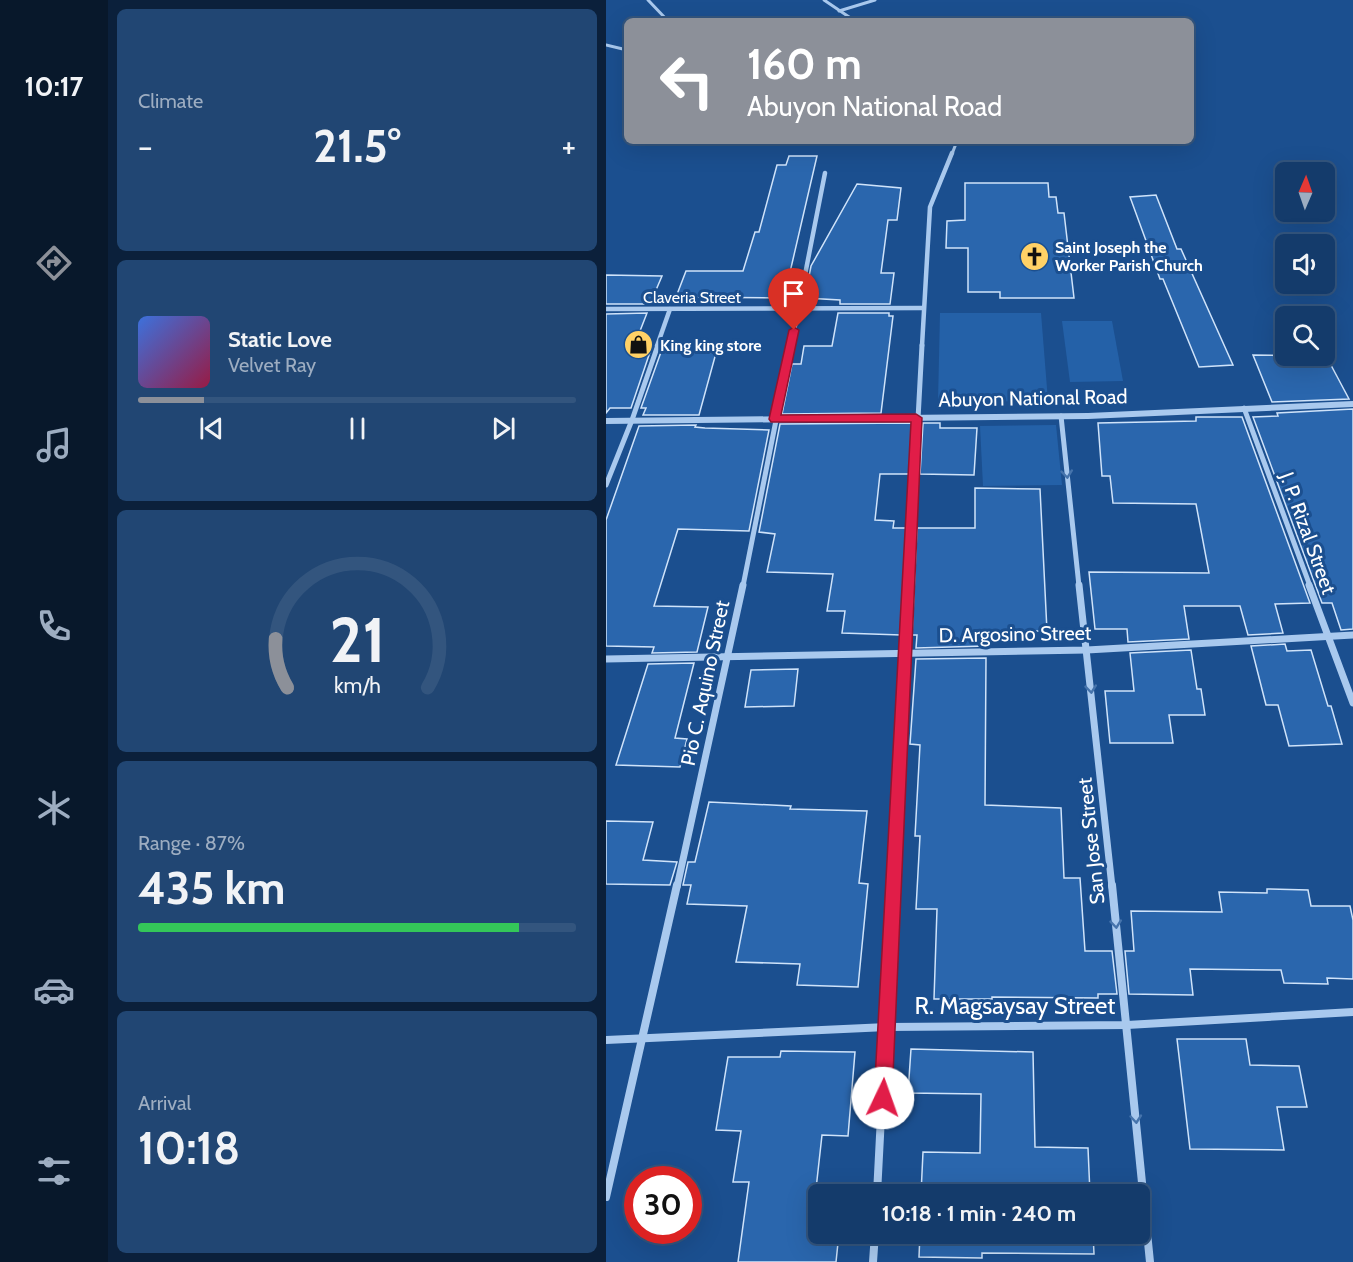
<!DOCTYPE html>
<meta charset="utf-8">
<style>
:root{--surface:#143b6b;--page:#214673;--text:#f1f3f6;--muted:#9dadc1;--line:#33557e;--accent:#8c9099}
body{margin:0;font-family:Cabin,sans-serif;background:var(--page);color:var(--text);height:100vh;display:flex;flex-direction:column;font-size:22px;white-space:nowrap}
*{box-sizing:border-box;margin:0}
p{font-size:20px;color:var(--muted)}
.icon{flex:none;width:33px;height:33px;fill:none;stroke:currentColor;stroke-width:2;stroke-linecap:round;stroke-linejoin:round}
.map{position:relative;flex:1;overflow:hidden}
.details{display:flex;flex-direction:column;gap:9px;padding:9px;background:#0b203b;width:498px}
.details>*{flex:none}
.top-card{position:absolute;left:18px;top:18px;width:570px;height:126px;border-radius:9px;box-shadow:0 6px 24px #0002,0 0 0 2px var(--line);background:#8c9099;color:#fff;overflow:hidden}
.needle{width:39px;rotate:2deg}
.tools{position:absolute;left:669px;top:162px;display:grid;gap:12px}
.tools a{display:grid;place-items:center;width:60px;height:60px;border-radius:9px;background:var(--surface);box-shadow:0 6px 24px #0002,0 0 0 2px var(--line);font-size:30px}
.speed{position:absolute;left:18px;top:1166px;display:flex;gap:12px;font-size:30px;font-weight:700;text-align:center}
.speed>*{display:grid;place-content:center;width:78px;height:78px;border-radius:50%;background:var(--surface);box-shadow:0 6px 24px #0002,0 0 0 2px var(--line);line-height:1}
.speed .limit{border:9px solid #d22;background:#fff;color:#111}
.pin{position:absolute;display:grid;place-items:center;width:51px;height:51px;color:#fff;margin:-62px -26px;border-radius:50% 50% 50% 0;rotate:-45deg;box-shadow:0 0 6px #0007}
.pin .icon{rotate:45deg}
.me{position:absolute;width:66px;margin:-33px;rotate:3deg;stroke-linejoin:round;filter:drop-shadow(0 0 4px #0008)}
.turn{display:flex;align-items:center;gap:21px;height:126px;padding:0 24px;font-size:27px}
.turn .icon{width:78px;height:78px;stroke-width:2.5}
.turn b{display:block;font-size:42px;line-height:51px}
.big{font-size:45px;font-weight:700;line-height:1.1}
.details .card{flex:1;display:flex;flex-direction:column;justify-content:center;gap:9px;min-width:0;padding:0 21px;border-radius:9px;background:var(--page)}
.details .dial{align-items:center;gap:0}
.dial svg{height:156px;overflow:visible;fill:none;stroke:var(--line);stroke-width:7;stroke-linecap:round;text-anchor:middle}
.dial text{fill:var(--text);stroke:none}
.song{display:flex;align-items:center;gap:18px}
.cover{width:72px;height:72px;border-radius:9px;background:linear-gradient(135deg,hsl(220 70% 55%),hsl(340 70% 35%))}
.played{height:6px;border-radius:3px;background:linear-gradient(90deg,var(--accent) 15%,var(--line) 15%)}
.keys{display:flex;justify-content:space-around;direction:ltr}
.heat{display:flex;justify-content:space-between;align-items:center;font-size:33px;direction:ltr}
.charge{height:9px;border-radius:4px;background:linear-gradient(90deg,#34c759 87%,var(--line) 0)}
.trip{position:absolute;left:202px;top:1184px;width:342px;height:60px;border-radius:9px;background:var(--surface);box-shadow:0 6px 24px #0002,0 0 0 2px var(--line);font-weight:700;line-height:60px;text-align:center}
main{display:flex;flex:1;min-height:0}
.menu{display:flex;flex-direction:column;width:108px;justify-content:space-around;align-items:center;background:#08182b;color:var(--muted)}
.menu .icon{width:42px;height:42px}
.menu .active{color:var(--accent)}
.menu b{font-size:27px;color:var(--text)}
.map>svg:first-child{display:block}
.green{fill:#2461a8}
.building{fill:#2a66ad;stroke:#cfe3fa;stroke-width:1.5}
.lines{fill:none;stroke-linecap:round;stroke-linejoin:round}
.minor-far4{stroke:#a9c9ee;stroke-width:3}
.minor-far3{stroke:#a9c9ee;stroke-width:4.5}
.minor-far2{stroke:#a9c9ee;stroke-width:5}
.minor-far1{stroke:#a9c9ee;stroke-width:7}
.minor{stroke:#a9c9ee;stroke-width:8}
.tertiary{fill:#a9c9ee;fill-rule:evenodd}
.oneway{stroke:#4674ac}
.route{fill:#e11d48;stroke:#92132f;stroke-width:1.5}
.labels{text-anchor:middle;stroke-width:6;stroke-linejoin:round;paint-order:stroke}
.far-poi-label{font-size:16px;font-weight:bold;fill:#fff;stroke:#1b4f8f;text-anchor:start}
.far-street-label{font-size:16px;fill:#fff;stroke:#1b4f8f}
.street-label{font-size:20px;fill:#fff;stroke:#1b4f8f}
.near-street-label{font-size:24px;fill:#fff;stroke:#1b4f8f}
</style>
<main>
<nav class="menu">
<b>10:17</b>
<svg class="icon active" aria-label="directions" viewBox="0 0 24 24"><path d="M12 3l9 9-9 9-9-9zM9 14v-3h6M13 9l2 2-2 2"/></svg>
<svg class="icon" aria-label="music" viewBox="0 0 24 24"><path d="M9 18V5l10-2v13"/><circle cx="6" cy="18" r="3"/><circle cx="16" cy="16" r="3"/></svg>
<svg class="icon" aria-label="phone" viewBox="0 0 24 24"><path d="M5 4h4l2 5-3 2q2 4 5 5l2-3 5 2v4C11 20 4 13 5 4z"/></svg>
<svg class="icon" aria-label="climate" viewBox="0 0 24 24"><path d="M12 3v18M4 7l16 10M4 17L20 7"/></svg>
<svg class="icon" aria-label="car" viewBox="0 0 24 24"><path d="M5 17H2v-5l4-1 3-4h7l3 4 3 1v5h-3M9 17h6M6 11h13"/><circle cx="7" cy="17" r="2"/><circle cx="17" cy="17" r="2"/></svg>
<svg class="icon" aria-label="filters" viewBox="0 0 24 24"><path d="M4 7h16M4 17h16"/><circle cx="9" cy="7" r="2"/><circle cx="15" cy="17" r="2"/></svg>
</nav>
<section class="details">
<div class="card"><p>Climate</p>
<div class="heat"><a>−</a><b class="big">21.5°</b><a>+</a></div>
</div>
<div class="card">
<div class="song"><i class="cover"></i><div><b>Static Love</b><p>Velvet Ray</p></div></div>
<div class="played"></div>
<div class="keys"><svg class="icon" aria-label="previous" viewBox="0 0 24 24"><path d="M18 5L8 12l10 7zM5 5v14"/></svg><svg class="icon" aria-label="pause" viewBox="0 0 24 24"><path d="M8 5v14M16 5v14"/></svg><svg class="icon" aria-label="next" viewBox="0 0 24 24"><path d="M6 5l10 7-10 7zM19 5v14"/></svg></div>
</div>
<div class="card dial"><svg viewBox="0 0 100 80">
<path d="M14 69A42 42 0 1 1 86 69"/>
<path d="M14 69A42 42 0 0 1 8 44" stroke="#8c9099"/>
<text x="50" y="56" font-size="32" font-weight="700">21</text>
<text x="50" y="72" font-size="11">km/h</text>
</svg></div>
<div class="card"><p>Range · 87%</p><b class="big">435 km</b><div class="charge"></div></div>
<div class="card"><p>Arrival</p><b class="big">10:18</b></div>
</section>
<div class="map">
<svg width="747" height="1262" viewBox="0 0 747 1262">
<rect width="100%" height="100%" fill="#1b4f8f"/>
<g class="green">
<path d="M334,313H435L442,401L332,402Z"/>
<path d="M456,321H506L517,381L464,382Z"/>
<path d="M450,425L456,485L377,486L374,426Z"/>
</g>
<g class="building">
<path d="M183,156H211L178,298L70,297L80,271H137L149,232H153L171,165H180Z"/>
<path d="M359,183H442L443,197H450L452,213H458L468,298H394V292H362V248H340L341,221L359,220Z"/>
<path d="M251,184L295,188L291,220H282L275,273H288L284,304H234V300L199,298L205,266Z"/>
<path d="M550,195L571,249H575L627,365L593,367L557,279H554L524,197Z"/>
<path d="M0,275L56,276L44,304H0Z"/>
<path d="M41,313L27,349L44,352L25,408H4L0,413V314Z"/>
<path d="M232,313H283V316H287L275,413L176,414L186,364H195L198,346H226Z"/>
<path d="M55,352L110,353L93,415H37L40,408H35Z"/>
<path d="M718,352L743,399L666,402L647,355L718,356Z"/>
<path d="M747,409V629L735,630L726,603H716L647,417L672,416L671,413Z"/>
<path d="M590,417H636L704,603L669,604L677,633L642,635L634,606H578L583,639L522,642L521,629H489L483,572L603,573L590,504L507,503L504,476H496L492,423L590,421Z"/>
<path d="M307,423L304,474H274L269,520L288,521L287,528H301L295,635L236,633L239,611H221L227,574L161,572L169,534L153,532L174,424Z"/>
<path d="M317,423H334V428H371L368,475L314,474Z"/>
<path d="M90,425L89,427L99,428L163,430L143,531L72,529L48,606L102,607L91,652L46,653L48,647L0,646V520L33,426Z"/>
<path d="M369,488L434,489L441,631H380V646L310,648L311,635H306L311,528H369Z"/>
<path d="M679,644L681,651L705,650L722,706H725L736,744L683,746L672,705H660L645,646Z"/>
<path d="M585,650L591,689H595L599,715H563L567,743H504L499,691H528L524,653Z"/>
<path d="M380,658L379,805L455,808L458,878H474L479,951H506L511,994H492V998L386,997V999H328L331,909H310L314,836H309L314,745L304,744L310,659Z"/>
<path d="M88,663L69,738L81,739L74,767L10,765L42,664Z"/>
<path d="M192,669L188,706L139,707L145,670Z"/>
<path d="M103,802L185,806L184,809L261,811L253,883L262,884L252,987L191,985L194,964L130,962L141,906L81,904L85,885H77L82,862H89Z"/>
<path d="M0,821L47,822L37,860L71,862L64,885L0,884Z"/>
<path d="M661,889L702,890L705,906H744L747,920V979L721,978L722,984L678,983L675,970L584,969L587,995L523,994L519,951H528L525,911L616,912L613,892L661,893Z"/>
<path d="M571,1039H640L644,1065L693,1066L701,1107H671L678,1150L584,1149Z"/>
<path d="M305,1049L427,1052L429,1147L482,1148L484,1194H315L317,1152L374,1153L375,1094L302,1093Z"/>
<path d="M175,1051L249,1052L242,1136L216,1135L210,1189H237L236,1194H213V1233H233L230,1262H132L143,1182H127L135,1131L110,1130L122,1057H174Z"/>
<path d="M314,1233H487L488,1254L376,1253V1258L313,1257Z"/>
</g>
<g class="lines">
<g class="minor-far4">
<path d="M42,0L62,21"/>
<path d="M218,0L249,21"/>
<path d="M233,11L269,0"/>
<path d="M0,45L21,50"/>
<path d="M346,154L351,141"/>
</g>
<g class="minor-far3">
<path d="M0,309L317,308"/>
<path d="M51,346L64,309"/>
<path d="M185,346L219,173"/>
<path d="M316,346L324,207L346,153"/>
</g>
<g class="minor-far2">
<path d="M638,408L704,586"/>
<path d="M455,416L473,586"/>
<path d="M0,485L26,420L52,345"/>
<path d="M137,586L185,345"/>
<path d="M303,586L316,345"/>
</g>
<g class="minor-far1">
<path d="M473,585L506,887"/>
<path d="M703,585L747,703"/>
<path d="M0,659L481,650L747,635"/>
<path d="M71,887L137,585"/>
<path d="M287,887L303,585"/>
</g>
<g class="minor">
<path d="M506,885L544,1262"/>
<path d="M0,1040L281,1027L521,1025L747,1012"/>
<path d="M271,1194L287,885"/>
<path d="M0,1197L71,885"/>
<path d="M267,1262L269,1233"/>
</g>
<path class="tertiary" d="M747,401V407L482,419L0,424V418L482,413Z"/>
</g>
<defs><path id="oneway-chevron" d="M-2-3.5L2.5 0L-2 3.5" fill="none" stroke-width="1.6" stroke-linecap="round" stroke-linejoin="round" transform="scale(1.5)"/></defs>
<g class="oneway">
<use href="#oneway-chevron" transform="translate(461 474) rotate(84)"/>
<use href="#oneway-chevron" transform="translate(485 689) rotate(84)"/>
<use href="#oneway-chevron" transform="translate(510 924) rotate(84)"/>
<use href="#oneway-chevron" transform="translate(530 1119) rotate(85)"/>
</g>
<path class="route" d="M188,327L193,330L175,415L310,414L316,418L286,1098L284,1105L277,1108L270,1105L268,1098L305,422H165L163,419L183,330Z"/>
<defs>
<symbol id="church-disc" viewBox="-11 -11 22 22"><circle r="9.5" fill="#ffd166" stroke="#1b4f8f"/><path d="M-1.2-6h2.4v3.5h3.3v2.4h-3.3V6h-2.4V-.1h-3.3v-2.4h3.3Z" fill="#111"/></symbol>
<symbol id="shop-disc" viewBox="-11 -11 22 22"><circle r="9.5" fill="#ffd166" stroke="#1b4f8f"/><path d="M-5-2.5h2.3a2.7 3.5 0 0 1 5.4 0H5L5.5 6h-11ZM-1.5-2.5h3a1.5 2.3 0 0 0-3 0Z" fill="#111"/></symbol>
</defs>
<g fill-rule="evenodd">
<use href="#church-disc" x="412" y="240" width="33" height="33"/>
<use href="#shop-disc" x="16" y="328" width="33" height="33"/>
</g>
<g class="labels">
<g class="far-poi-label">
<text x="449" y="253">Saint Joseph the<tspan x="449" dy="18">Worker Parish Church</tspan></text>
<text x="54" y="351">King king store</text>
</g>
<g class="far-street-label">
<text x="86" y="303">Claveria Street</text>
</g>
<g class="street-label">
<text transform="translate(427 398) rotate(-1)" y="7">Abuyon National Road</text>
<text transform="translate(702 533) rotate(70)" y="7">J. P. Rizal Street</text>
<text transform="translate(409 634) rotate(-1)" y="7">D. Argosino Street</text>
<text transform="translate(99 683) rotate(-78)" y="7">Pio C. Aquino Street</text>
<text transform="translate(485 841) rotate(-96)" y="7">San Jose Street</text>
</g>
<g class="near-street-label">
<text x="409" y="1014">R. Magsaysay Street</text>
</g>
</g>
</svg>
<div class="tools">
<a><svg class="needle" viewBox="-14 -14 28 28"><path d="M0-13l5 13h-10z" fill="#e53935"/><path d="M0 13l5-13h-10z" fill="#9dadc1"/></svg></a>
<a><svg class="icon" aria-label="sound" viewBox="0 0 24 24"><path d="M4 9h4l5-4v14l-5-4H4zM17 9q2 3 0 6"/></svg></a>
<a><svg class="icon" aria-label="search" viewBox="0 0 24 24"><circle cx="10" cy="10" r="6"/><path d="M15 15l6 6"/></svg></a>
</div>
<div class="speed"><div class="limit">30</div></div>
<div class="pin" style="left:188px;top:330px;background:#d93025"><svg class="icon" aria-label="arrive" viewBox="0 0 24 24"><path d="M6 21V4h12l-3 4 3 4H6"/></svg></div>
<svg class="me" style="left:277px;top:1098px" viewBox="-20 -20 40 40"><circle r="19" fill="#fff"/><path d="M0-13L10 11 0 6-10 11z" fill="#e11d48"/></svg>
<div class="trip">10:18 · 1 min · 240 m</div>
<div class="top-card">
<div class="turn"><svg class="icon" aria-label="left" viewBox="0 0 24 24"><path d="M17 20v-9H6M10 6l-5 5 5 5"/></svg><div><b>160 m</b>Abuyon National Road</div></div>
</div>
</div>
</main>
